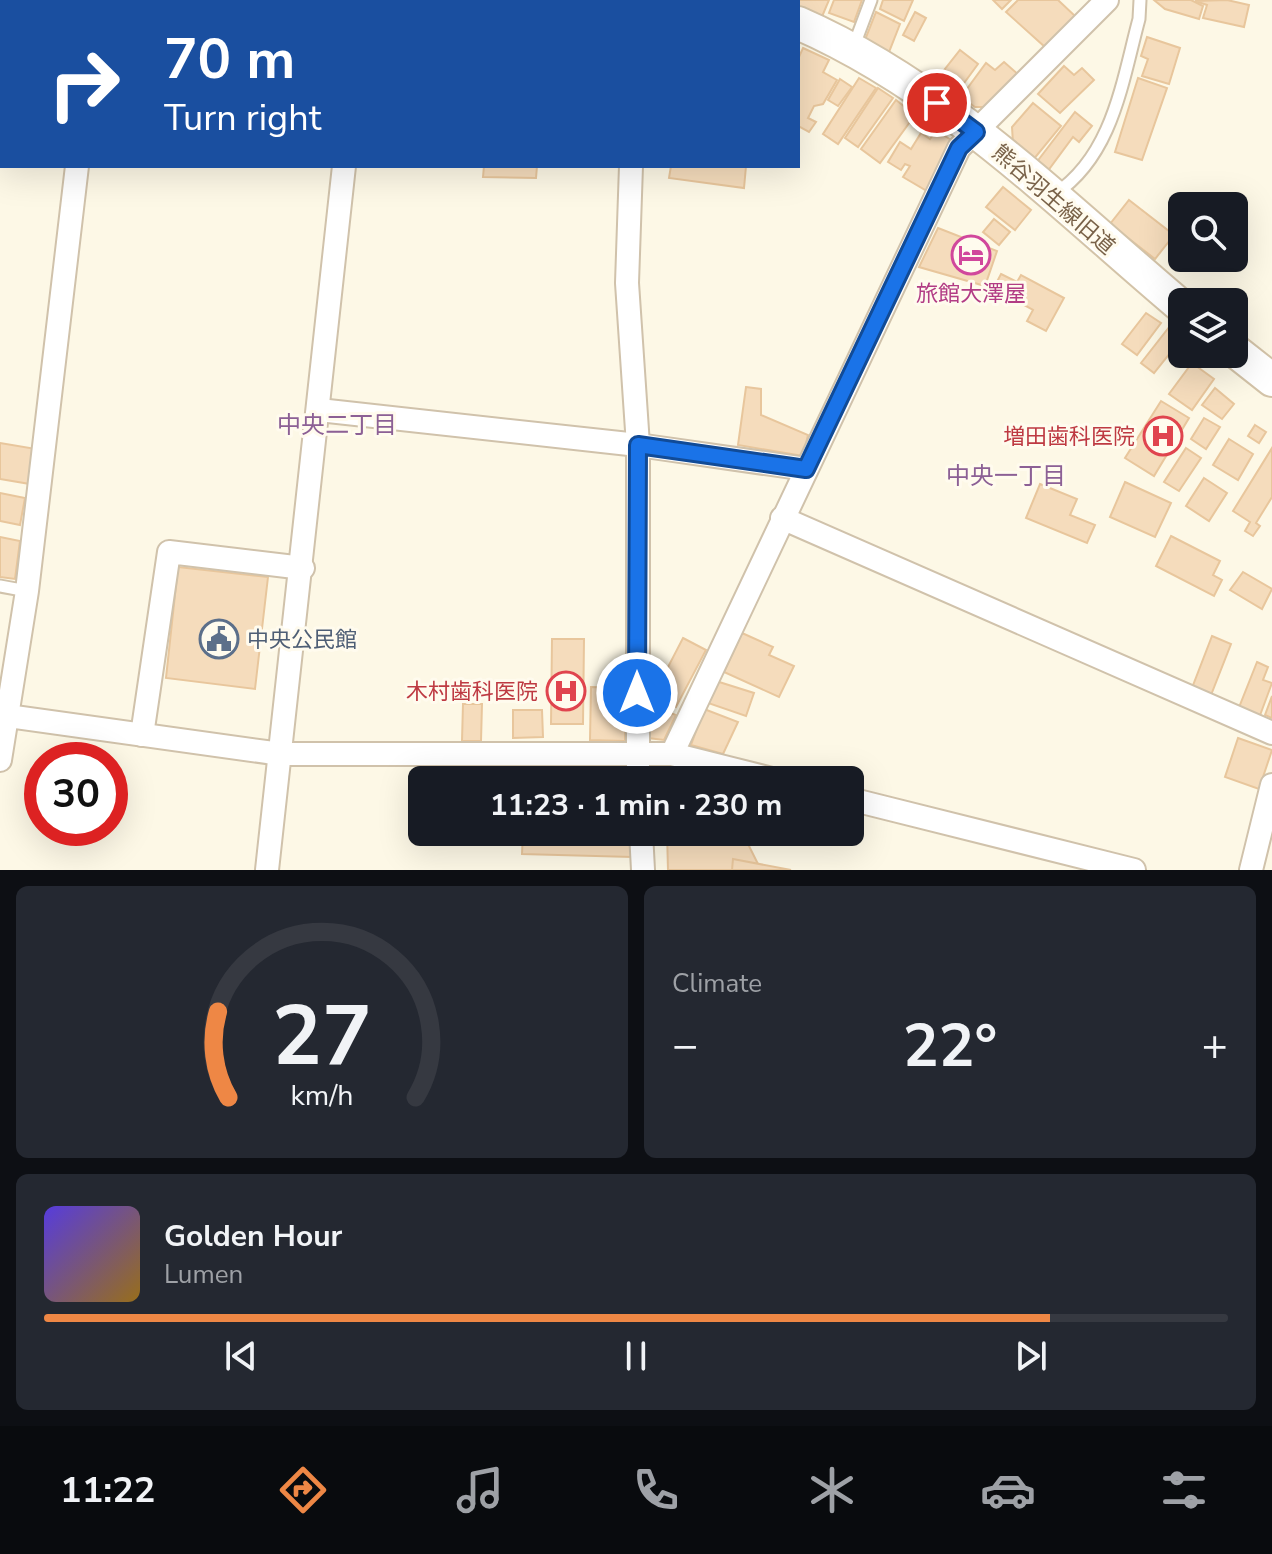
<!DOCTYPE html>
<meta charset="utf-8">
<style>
:root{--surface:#171b24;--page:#242831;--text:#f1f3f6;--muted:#9ea1a6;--line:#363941;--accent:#ee8745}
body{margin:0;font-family:"Nunito Sans","Noto Sans JP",sans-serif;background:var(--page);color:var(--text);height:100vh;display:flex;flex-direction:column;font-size:30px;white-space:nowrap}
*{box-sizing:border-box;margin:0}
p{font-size:26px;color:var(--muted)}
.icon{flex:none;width:44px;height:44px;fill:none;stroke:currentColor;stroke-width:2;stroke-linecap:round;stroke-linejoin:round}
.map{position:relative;height:870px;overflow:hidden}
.details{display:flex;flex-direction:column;gap:16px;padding:16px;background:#0d0f14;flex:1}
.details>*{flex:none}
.top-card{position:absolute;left:0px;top:0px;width:800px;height:168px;box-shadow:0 8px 32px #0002;background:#1a4fa0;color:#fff;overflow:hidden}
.tools{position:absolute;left:1168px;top:192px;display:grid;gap:16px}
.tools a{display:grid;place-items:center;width:80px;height:80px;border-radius:12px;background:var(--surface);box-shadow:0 8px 32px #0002;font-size:40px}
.speed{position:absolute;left:24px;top:742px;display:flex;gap:16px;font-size:40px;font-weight:700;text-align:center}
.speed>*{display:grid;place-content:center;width:104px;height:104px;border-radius:50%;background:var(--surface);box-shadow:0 8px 32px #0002;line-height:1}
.speed .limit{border:12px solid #d22;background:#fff;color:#111}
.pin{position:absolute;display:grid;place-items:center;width:68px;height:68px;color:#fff;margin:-34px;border:4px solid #fff;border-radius:50%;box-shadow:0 2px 8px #0007}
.me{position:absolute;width:88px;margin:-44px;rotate:0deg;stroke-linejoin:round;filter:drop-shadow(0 0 6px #0008)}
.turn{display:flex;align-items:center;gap:28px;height:168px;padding:0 32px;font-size:36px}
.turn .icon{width:104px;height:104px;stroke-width:2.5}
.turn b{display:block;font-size:56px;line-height:68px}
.big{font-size:60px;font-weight:700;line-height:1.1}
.details .widget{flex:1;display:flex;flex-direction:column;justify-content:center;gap:12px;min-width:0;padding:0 28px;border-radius:12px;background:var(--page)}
.details .dial{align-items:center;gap:0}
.dial svg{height:208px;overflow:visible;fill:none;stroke:var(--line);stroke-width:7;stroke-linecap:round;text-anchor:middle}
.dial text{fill:var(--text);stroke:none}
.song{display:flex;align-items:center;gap:24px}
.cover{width:96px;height:96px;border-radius:12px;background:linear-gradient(135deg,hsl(250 70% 55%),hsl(40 70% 35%))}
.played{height:8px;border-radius:4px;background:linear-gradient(90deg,var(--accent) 85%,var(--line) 85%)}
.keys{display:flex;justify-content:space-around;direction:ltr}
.heat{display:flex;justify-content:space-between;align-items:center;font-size:44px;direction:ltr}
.details .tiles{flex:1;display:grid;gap:16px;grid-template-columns:1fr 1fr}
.widget:last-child{grid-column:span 2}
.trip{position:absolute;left:408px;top:766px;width:456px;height:80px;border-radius:12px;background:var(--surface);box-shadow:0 8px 32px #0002;font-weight:700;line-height:80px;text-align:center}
.dock{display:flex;height:128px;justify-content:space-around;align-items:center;background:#090b0e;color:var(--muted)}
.dock .icon{width:56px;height:56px}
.dock .active{color:var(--accent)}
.dock b{font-size:36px;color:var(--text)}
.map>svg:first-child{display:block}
.building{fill:#f5dcbc;stroke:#e8c69c;stroke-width:2}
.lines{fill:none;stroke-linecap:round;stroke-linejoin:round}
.lane-casing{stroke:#d0c2ab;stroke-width:15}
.street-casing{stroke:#d0c2ab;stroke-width:26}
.secondary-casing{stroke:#d3c3a8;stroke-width:36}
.lane{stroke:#fff;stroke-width:11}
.street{stroke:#fff;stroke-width:22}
.secondary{stroke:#fff;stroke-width:32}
.route-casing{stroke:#114b97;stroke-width:20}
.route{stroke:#1a73e8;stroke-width:14}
.labels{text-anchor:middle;stroke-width:6;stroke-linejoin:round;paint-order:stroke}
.street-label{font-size:22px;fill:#796249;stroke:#fffbee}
.hotel-label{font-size:22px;fill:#b23c85;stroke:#fffbee}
.health-label{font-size:22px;fill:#be3a42;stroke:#fffbee;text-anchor:end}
.service-label{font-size:22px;fill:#4e5e75;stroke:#fffbee;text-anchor:start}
.neighbourhood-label{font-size:24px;fill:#8c6095;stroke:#fffbee}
</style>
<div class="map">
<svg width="1272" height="870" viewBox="0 0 1272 870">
<rect width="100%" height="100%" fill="#fdf8e6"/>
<g class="building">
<path d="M799,0H829L821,19L798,10Z"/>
<path d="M834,0H862L854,22L829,13Z"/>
<path d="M883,0H913L904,21L880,9Z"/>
<path d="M993,0H1011L1002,9Z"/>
<path d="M1018,0H1058L1075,16L1045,47L1006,12Z"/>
<path d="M1154,0H1191L1203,6L1199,19L1165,9Z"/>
<path d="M1227,0L1249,5L1244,27L1203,18L1207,5L1195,1Z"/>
<path d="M876,12L900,24L889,52L865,40Z"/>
<path d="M915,12L926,18L914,41L903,35Z"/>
<path d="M1147,37L1180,48L1169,84L1142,76L1148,59L1141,56Z"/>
<path d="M803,48L829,60L823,72L837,80L823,104L814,106L808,118L816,122L809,132L798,126V59Z"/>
<path d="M960,50L978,64L956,94L937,79Z"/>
<path d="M1004,62L1020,76L991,107H975L961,97L986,63L995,70Z"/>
<path d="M1064,66L1074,75L1082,68L1094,80L1060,113L1038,94Z"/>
<path d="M859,78L876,88L838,144L823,134Z"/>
<path d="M1138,78L1167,88L1142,160L1115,152Z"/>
<path d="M840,79L852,87L838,106L828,100Z"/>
<path d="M878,88L893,98L858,147L845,138Z"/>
<path d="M896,100L915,115L880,163L861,149Z"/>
<path d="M1033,103L1061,126L1033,160L1013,143L1012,127Z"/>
<path d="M1075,112L1092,126L1079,142L1073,137L1047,172L1036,163Z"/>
<path d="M936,130L954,142L927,191L903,177L910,166L905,164L901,170L888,162L900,142L911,149L921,133L930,139Z"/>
<path d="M484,166H537L536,178L483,177Z"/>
<path d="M671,166H746L744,188L669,178Z"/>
<path d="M1003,187L1031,210L1015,230L986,207Z"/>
<path d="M1129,200L1174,235L1155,259L1110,224Z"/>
<path d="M994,219L1010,232L999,245L983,232Z"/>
<path d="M938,228L997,251L985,286L919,267Z"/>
<path d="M1001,274L1017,282L1021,275L1064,298L1046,331L1027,321L1033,310L1008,296L1005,303L990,295Z"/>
<path d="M1146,313L1161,323L1137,355L1122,344Z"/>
<path d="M1170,326L1182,338L1154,373L1141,363Z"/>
<path d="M1192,363L1214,379L1192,410L1169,394Z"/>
<path d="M746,387L761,389V415L808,435L803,456L738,445Z"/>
<path d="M1215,388L1234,404L1222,419L1202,405Z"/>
<path d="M1161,401L1189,418L1154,476L1125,458Z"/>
<path d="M1204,418L1220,427L1206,449L1191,439Z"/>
<path d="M1255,425L1266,432L1259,443L1248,436Z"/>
<path d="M1229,439L1253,454L1238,480L1213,465Z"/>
<path d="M0,443L36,449L30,484L0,479Z"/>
<path d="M1186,448L1201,458L1179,491L1164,482Z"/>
<path d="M1272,448V497L1256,523L1260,526L1253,536L1245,531L1250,522L1233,511Z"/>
<path d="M1204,478L1227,493L1209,521L1186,506Z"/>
<path d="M1125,482L1171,503L1155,537L1110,517Z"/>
<path d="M1040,484L1077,499L1070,515L1095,525L1087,543L1026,518Z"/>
<path d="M0,493L25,498L20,525L0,521Z"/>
<path d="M1171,536L1220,561L1213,575L1222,580L1214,596L1156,566Z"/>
<path d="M0,537L20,541L15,579L0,577Z"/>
<path d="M178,567L268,577L255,689L166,678Z"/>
<path d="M1243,572L1272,589L1262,609L1230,590Z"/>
<path d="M742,633L773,647L769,655L794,666L779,697L724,672Z"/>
<path d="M1212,636L1231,644L1211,695L1192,688Z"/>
<path d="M683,638L706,650L676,707L653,696Z"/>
<path d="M552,639H584L583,724H551Z"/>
<path d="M1257,662L1268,667L1263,680L1272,683L1259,718L1238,710Z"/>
<path d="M716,681L754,693L746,716L708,703Z"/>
<path d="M591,687L626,688L625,741L590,740Z"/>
<path d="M1272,696V718L1265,715Z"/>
<path d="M463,704H482L481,741H462Z"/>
<path d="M648,705L676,715L664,740L648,738Z"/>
<path d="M704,709L738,722L723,754L691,745Z"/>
<path d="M513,710H542L543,737L513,738Z"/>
<path d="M1238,738L1272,750L1259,789L1225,777Z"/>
<path d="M560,766H597L596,780H560Z"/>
<path d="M664,770L717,779V780H664Z"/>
<path d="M523,773L541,774L540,780H523Z"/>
<path d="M523,832H632V857L522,854Z"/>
<path d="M667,832H742L761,870H668Z"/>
<path d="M733,859L791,870H732Z"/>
</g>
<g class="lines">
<defs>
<g id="lane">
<path d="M853,48L871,0"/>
<path d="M1055,194C1113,155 1122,82 1139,19L1140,0"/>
<path d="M0,586L27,591"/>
</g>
<g id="street">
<path d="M175,0L190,2"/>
<path d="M96,2V0"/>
<path d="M583,2L587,0"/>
<path d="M636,2L637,0"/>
<path d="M631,166L627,283L638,445V780"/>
<path d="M319,410L638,445L806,469"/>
<path d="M782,518L1272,733"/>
<path d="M0,715L281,754H672L776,780"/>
<path d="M142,735L169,552L303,568"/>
<path d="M672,754L959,148L1107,0"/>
<path d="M0,760L27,591L77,166"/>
<path d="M850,799L1134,870"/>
<path d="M641,832L643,870"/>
<path d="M267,870L344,166"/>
<path d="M1251,870L1272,785"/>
</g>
<g id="secondary">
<path d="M736,0L741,2"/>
<path d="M798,23C945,87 1061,205 1182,307"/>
<path d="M1234,350L1272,380"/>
</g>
</defs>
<use href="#lane" class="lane-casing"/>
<use href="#street" class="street-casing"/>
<use href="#secondary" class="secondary-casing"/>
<use href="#lane" class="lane"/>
<use href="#street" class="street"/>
<use href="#secondary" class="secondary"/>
</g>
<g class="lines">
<defs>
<path id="route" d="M637,693L638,445L806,469L959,148L976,132L937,103"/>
</defs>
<use href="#route" class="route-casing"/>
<use href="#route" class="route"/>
</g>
<defs>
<symbol id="hotel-ring" viewBox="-11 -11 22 22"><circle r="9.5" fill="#fffbee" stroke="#d1479c" stroke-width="1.5"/><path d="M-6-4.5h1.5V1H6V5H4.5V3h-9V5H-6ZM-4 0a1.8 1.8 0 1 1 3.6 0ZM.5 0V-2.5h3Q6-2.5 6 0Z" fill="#d1479c"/></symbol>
<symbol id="hospital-ring" viewBox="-11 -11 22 22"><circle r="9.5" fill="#fffbee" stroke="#e0444e" stroke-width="1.5"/><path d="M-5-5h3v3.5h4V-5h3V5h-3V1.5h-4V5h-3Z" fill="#e0444e"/></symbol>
<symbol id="civic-ring" viewBox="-11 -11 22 22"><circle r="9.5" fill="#fffbee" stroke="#5c6f8a" stroke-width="1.5"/><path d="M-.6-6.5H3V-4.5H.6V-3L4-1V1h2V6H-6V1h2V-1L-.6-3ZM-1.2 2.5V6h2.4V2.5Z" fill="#5c6f8a"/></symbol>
</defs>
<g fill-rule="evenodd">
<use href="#hotel-ring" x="949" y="233" width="44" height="44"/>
<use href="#hospital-ring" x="1141" y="414" width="44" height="44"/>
<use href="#civic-ring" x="197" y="617" width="44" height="44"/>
<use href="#hospital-ring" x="544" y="669" width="44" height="44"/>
</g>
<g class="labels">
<g class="street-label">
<text transform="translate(1054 199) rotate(41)" y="8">熊谷羽生線旧道</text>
</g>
<g class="hotel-label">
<text x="971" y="301">旅館大澤屋</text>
</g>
<g class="health-label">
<text x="1135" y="444">増田歯科医院</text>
<text x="538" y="699">木村歯科医院</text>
</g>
<g class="service-label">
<text x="247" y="647">中央公民館</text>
</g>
<g class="neighbourhood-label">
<text x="337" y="433">中央二丁目</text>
<text x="1006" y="484">中央一丁目</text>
</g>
</g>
</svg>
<div class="tools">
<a><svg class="icon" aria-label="search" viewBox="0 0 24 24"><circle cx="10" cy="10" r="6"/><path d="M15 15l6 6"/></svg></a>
<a><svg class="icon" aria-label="layers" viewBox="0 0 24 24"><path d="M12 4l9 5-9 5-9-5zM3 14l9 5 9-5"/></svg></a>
</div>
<div class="speed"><div class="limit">30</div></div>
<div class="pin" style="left:937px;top:103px;background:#d93025"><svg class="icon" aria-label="arrive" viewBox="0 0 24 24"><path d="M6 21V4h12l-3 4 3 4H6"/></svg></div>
<svg class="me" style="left:637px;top:693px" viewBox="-20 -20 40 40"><circle r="17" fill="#1a73e8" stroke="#fff" stroke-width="3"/><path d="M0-11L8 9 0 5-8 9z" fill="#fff"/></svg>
<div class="trip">11:23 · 1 min · 230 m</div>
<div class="top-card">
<div class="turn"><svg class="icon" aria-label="right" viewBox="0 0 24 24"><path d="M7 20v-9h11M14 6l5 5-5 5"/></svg><div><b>70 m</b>Turn right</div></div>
</div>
</div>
<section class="details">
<div class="tiles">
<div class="widget dial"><svg viewBox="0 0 100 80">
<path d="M14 69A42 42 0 1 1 86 69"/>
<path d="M14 69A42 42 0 0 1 10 36" stroke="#ee8745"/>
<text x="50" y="56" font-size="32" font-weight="700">27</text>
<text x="50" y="72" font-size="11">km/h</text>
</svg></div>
<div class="widget"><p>Climate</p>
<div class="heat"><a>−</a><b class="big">22°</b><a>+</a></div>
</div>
<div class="widget">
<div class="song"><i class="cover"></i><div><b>Golden Hour</b><p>Lumen</p></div></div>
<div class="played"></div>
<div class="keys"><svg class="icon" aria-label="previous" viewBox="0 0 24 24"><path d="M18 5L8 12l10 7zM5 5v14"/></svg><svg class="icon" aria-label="pause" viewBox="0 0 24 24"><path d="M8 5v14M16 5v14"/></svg><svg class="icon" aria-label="next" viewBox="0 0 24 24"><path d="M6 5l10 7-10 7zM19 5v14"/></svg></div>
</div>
</div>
</section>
<nav class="dock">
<b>11:22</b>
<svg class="icon active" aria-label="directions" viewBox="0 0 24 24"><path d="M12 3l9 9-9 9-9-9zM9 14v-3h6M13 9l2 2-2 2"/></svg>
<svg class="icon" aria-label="music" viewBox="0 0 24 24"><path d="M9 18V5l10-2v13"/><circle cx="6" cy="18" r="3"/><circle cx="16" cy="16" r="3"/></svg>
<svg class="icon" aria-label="phone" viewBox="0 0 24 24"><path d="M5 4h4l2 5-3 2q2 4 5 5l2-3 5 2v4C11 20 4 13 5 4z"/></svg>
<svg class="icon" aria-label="climate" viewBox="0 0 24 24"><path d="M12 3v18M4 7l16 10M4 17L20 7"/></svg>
<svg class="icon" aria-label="car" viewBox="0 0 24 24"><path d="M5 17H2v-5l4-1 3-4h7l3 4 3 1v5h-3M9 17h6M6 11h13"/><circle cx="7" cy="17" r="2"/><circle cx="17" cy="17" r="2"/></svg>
<svg class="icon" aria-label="filters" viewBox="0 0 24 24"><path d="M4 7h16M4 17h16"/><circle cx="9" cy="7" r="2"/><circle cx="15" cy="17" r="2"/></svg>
</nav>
